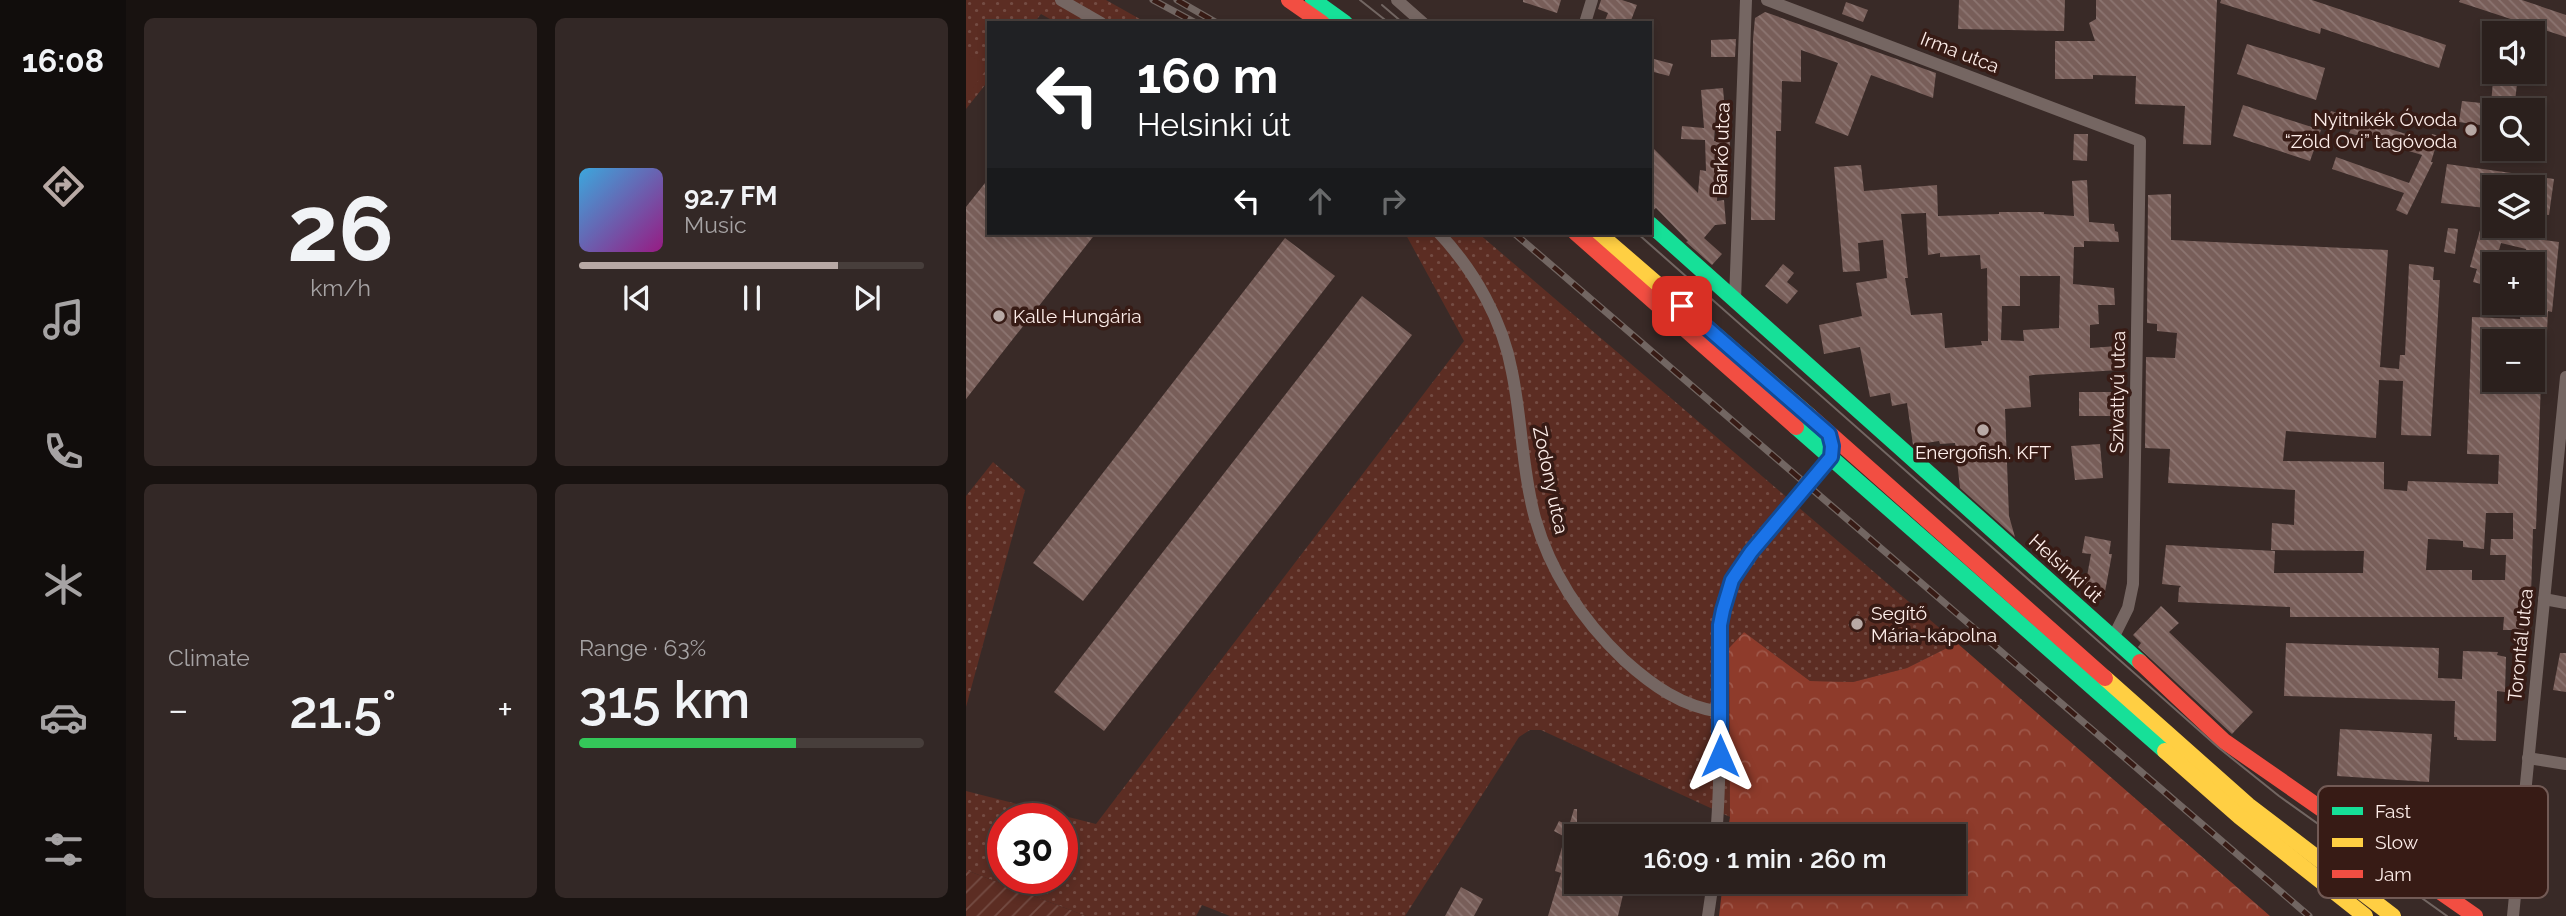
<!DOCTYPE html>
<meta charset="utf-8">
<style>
:root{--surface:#2b201d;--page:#332826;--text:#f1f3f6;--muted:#a6a3a4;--line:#473e3b;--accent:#b8a9a5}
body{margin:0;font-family:Raleway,sans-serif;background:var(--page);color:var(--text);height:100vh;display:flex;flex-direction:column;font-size:26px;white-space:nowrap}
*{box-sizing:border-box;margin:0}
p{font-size:23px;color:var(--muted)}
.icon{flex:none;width:38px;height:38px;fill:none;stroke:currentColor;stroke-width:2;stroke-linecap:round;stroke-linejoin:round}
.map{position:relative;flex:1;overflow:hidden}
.panel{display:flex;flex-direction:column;gap:18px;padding:18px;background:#181210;width:840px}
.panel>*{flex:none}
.top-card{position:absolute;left:21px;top:21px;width:665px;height:214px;border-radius:0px;box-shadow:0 4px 10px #0003,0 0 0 2px var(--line);background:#202124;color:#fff;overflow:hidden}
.tools{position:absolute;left:1516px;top:21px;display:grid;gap:14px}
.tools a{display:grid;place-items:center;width:63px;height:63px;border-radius:0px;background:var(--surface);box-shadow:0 4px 10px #0003,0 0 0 2px var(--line);font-size:35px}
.speed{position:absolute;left:21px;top:803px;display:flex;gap:14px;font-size:35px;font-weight:700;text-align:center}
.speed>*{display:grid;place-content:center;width:91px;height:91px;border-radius:50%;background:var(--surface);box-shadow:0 4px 10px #0003,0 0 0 2px var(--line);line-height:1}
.speed .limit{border:10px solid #d22;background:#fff;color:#111}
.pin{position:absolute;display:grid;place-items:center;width:60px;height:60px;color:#fff;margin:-30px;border-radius:14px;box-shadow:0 4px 10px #0006}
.me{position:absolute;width:77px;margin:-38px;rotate:0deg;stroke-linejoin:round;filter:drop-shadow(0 0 5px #0008)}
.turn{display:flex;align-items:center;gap:24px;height:147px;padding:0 35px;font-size:32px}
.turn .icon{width:91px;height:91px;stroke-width:2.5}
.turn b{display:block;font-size:49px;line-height:60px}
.lanes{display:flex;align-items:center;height:66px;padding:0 35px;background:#0003;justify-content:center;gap:35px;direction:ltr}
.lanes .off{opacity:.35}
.big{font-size:52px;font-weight:600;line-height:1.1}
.panel .widget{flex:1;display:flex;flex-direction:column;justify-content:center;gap:10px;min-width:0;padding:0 24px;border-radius:10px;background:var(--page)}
.panel .dial{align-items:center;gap:0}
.dial b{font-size:91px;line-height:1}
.song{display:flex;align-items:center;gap:21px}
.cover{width:84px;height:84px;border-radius:10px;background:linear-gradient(135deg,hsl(200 70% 55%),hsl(310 70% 35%))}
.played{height:7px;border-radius:4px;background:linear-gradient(90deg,var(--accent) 75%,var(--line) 75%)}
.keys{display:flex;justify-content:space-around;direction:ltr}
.heat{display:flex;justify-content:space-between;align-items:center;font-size:38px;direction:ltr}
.charge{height:10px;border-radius:5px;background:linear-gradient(90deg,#34c759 63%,var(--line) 0)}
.panel .tiles{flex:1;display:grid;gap:18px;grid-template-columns:repeat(2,1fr)}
.trip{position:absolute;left:598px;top:824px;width:402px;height:70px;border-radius:0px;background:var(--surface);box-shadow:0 4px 10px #0003,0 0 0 2px var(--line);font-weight:600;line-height:70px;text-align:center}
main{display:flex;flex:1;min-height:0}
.menu{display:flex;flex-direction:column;width:126px;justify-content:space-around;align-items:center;background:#110d0c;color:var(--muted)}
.menu .icon{width:49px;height:49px}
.menu .current{color:var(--accent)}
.menu b{font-size:32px;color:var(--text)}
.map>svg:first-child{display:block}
.grass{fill:url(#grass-dots);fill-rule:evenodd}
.forest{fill:url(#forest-crowns)}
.garden{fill:url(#garden-furrows)}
.pitch{fill:#5c2d23}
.building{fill:url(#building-back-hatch);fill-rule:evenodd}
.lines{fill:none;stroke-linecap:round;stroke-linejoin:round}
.street{stroke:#756662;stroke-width:12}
.fast{stroke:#16e098;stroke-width:16}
.slow{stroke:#ffcf43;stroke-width:16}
.jam{stroke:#f24e42;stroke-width:16}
.tram{stroke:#726662;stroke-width:2}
.rail-casing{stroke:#726662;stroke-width:7}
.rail{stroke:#371b15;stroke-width:4.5;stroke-dasharray:13;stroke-linecap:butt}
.street-bridge{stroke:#756662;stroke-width:12}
.route-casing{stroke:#114b97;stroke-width:18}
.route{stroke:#1a73e8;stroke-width:12}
.poi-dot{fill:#b8a9a5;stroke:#371b15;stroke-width:2.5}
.labels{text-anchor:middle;stroke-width:7;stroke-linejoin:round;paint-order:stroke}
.street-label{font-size:19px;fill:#fdede9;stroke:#371b15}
.poi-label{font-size:19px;fill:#fdede9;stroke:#371b15;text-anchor:start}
.key{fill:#371b15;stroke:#725a55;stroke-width:2}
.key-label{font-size:19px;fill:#fdede9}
</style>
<main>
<nav class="menu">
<b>16:08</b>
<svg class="icon current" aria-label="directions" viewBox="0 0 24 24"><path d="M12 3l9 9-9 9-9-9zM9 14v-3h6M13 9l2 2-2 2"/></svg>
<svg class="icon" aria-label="music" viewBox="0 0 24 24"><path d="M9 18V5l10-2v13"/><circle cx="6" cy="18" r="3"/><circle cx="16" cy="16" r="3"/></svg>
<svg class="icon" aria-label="phone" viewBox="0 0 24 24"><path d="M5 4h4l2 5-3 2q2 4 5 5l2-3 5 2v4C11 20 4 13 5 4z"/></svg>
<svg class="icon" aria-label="climate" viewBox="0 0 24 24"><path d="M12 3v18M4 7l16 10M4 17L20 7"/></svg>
<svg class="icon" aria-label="car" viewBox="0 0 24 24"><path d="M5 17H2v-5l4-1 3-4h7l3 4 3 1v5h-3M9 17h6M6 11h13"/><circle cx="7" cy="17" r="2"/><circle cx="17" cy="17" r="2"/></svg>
<svg class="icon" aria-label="filters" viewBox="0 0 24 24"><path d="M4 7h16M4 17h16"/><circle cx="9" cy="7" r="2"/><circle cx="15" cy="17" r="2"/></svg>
</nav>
<section class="panel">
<div class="tiles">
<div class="widget dial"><b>26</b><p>km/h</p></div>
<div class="widget">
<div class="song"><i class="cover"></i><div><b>92.7 FM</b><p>Music</p></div></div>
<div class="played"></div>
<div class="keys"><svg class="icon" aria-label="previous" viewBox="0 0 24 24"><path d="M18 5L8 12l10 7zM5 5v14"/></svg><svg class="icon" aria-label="pause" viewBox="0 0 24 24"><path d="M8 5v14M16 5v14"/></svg><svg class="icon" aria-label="next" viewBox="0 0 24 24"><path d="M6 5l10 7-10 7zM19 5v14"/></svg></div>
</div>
<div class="widget"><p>Climate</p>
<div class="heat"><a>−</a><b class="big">21.5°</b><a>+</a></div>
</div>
<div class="widget"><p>Range · 63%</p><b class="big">315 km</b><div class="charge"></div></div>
</div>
</section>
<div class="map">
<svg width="1600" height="916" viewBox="0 0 1600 916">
<defs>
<pattern id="grass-dots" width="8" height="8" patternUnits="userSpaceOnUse" patternTransform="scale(1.75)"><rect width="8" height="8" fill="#5c2d23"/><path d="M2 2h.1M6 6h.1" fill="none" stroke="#744c43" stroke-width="1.8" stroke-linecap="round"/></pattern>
<pattern id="forest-crowns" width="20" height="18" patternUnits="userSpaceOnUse" patternTransform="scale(1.75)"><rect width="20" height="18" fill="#8e3b2b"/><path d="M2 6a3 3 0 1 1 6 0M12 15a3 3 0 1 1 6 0" fill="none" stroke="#9f584a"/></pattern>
<pattern id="garden-furrows" width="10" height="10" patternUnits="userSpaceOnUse" patternTransform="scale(1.75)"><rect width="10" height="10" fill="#5c2d23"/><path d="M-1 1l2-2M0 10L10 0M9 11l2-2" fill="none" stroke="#744c43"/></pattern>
<pattern id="building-back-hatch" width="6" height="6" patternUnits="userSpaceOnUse" patternTransform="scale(1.75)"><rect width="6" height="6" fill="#785e59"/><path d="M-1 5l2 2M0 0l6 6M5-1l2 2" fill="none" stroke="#8c7571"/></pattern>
</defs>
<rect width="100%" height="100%" fill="#392a27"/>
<g class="grass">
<path d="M0,0H140L181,23H91L75,14L68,23H23V80L0,109Z"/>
<path d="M439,233H512L991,643L941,668L887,682L844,681L778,632L763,648L764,817L575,730H564L553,737L439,916H264L236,905L230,916H120L0,870V791L130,824L498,341ZM37,819H96V878H37Z"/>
<path d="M27,462L59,490L0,707V496Z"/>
</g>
<path class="forest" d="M778,632L844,681L887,682L941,668L991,643L1304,916H753L757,882H989V836H761L764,817L763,648Z"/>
<path class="garden" d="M0,870L120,916H0Z"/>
<path class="pitch" d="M0,52L22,67L0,98Z"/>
<g class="building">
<path d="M557,0H595L591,13L557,2Z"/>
<path d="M635,0H656L671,5L664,23H638L642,13L632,9Z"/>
<path d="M993,0H1099L1098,31L992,29Z"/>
<path d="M1130,0H1251L1245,145L1217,144L1219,106L1169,104L1170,76L1127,75V79H1089V41H1129L1123,23L1130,19Z"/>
<path d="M1255,0H1346L1480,45L1473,68L1355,28L1354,34L1254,3Z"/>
<path d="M1494,0H1556L1600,15V37L1493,2Z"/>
<path d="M880,2L902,10L897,22L876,14Z"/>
<path d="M799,12L970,73L967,98L905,75L882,136L849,123L872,63L835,50V82L816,81L815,131H810L809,220H785L787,39L789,18Z"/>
<path d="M770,39L769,57H745V40Z"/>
<path d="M1281,44L1359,68L1350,100L1271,74Z"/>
<path d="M684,58L707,64L703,76L684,71Z"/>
<path d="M1527,81L1551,84L1548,110H1528V127L1493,122L1496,101L1525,104Z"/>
<path d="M757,88L759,112H750L748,141L764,142L763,160L753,159L751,201L758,200L760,224L749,225L738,238L756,254L746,265L720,242L722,241L690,208L684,213V145L732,193L734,170L740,171L739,140L715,139L716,126L738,128L735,90Z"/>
<path d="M1277,105L1355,130L1344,161L1267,136Z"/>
<path d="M1365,111L1463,141L1466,134L1473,136L1465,162H1467L1441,215L1430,210L1438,193L1366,169L1370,157L1443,183L1456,155L1383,133L1385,129L1361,121Z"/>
<path d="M1108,134H1122L1121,161L1107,160Z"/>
<path d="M1481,164L1588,179L1583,215L1566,213V187H1528V226H1552L1549,236L1593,242L1586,312L1582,311L1581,331H1576V341H1528V380H1575L1570,529H1567L1564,630H1537L1538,617H1324V607L1212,602L1213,588L1215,586L1196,584L1200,545L1309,551L1308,573H1397L1398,551L1305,550L1306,523L1328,525L1329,490L1202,483L1204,449L1179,448L1180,357L1209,358L1211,333L1191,331V324L1181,323L1182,195L1205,194V240L1422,250L1414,367L1433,369L1434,355H1439L1443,264L1468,267L1467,280H1474L1465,436L1435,435L1437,381L1413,380L1410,438L1320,431L1317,461L1418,462V489L1441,491L1442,481L1532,484L1533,455L1501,454L1506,317L1554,319L1555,303H1566V264H1559L1560,249L1535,243L1523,286L1507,282L1511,269L1504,267L1520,208L1475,203ZM1520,513H1547V539H1525L1524,555H1540L1539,580H1506V570H1460L1462,539L1497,541V547L1518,549Z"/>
<path d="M895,165L898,191L971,185L972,216L1033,214V212H1078V214L1108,216L1106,181L1121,180L1123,222L1148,224L1149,231L1152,232L1153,242L1118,241V247H1108L1107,284L1148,288L1149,305H1132L1133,324L1124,325V348L1152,346L1154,370L1067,375L1063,376L1065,407L1039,409L1043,516L1049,537L994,488L989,443L974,444L973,441L947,445L941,403L926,406L924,393L904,397L894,347L858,354L853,325L896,316L890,283L921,278L917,240L892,243L894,271L877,272L868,167ZM960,213L962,255L974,253V257L1014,255L1015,269L1021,268L1022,341H1015L1016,345L979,348L976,313L945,315L939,278H942L935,214ZM1054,276H1094L1093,328L1057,330L1058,341L1035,340L1036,306H1054Z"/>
<path d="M23,178V233H130L0,399V207Z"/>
<path d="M1482,228L1492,229L1489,254L1478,252Z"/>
<path d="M319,238L369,276L117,601L67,563Z"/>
<path d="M817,264L828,273L821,282L832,291L821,304L799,286Z"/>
<path d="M396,296L446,335L138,731L88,692Z"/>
<rect x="1113" y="392" width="35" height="24"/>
<path d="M1134,444L1137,478L1109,480L1105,446Z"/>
<path d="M1119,536L1145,541L1143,554H1146L1138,597L1118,593L1125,554L1116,553Z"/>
<path d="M1195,606L1213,623L1203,632L1287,712L1266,734L1172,647L1175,643L1167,635Z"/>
<path d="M891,614L900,622L892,633L882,625Z"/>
<path d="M1320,643L1473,648L1472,678L1496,679L1497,651L1532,652L1531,655L1540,657L1539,692L1531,691L1530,741L1491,740V737H1488L1489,701L1318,696Z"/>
<path d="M1594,653H1600V692L1587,690Z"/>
<path d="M1374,729L1466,734L1463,782L1371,776Z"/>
<path d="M608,809H611V823L638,836H611V882H660L652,916H582L595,873L589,871L599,837L588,831L593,821L603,826Z"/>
<path d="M495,887L517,899L508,916H479Z"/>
</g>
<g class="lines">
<g class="street">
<path d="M95,0L135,23"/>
<path d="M431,0L457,23"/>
<path d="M801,0L1174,141L1167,584L1162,608L1147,638"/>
<path d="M619,23L626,0"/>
<path d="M473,233C508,270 537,321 546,372C556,420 556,470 569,518C585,574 616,620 658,660C687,686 715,706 754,712"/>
<path d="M769,300L780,0"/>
<path d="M1578,599L1600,603"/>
<path d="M1562,758L1600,764"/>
<path d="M750,836C754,794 754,751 754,708C754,666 748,621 766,582C777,556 800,535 817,513"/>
<path d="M742,916L747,882"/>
<path d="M1547,916L1600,377"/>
</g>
<g class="fast">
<path d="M347,0L379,23"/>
<path d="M684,224L1174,662"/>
<path d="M830,427L1199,751"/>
</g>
<g class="slow">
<path d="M632,233L845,417"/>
<path d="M1139,678L1282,805L1427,916"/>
<path d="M1199,751L1274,817L1399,916"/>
</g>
<g class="jam">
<path d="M323,0L356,23"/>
<path d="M610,233L830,427"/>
<path d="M845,417L1139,678"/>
<path d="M1174,662L1258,741L1509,916"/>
</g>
<g class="tram">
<path d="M394,0L423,23"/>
<path d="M416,5L437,23"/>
<path d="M671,233L1253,748L1313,796L1481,916"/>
</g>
<defs>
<g id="rail">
<path d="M187,0L230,23"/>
<path d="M211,0L251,23"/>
<path d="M548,233L1343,916"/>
</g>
</defs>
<use href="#rail" class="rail-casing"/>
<use href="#rail" class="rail"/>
<path class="street-bridge" d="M817,513L855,468"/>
</g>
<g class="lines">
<defs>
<path id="route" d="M716,306L863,434L866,446L865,457L785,552L766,580L757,610L754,625V756"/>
</defs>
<use href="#route" class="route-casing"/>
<use href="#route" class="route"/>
</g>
<g class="poi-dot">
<circle cx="1505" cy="130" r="7"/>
<circle cx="33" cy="316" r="7"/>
<circle cx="1017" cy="430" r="7"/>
<circle cx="891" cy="624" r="7"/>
</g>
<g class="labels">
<g class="street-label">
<text transform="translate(994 52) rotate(21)" y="7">Irma utca</text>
<text transform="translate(755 149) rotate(-88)" y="7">Barkó utca</text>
<text transform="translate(1151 392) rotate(-89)" y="7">Szivattyú utca</text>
<text transform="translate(585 480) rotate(78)" y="7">Zodony utca</text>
<text transform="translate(1100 568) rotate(42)" y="7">Helsinki út</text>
<text transform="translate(1554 645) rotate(-84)" y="7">Torontál utca</text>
</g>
<g class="poi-label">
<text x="1491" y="126" text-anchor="end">Nyitnikék Óvoda<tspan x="1491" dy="22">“Zöld Ovi” tagóvoda</tspan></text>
<text x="47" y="323">Kalle Hungária</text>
<text x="1017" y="459" text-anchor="middle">Energofish. KFT</text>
<text x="905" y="620">Segítő<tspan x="905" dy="22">Mária-kápolna</tspan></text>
</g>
</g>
<rect x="1352" y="786" width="230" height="112" rx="10" class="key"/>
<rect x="1366" y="807" width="31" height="8" fill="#16e098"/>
<rect x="1366" y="838" width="31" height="9" fill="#ffcf43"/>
<rect x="1366" y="870" width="31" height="8" fill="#f24e42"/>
<g class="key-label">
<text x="1409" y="818">Fast</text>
<text x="1409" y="849">Slow</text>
<text x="1409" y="881">Jam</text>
</g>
</svg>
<div class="tools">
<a><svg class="icon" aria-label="sound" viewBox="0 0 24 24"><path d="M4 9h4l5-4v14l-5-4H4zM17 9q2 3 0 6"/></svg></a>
<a><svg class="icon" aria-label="search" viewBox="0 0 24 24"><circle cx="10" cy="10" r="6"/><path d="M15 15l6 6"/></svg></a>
<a><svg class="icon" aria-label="layers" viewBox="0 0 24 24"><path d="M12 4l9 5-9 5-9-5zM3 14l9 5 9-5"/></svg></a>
<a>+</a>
<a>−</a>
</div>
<div class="speed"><div class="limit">30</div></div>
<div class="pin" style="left:716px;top:306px;background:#d93025"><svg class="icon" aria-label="arrive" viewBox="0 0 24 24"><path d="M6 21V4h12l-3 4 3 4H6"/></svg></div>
<svg class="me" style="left:754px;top:756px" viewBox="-20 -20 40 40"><path d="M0-17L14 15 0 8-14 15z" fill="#1a73e8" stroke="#fff" stroke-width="4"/></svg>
<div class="trip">16:09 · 1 min · 260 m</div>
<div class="top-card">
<div class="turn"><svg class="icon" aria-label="left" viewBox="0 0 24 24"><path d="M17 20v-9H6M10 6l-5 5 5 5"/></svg><div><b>160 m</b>Helsinki út</div></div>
<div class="lanes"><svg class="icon" aria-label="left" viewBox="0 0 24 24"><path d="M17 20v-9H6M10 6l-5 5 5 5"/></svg><svg class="icon off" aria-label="ahead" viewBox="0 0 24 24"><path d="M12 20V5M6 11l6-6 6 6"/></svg><svg class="icon off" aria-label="right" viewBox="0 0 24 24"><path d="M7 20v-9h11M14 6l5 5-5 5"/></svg></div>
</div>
</div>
</main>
